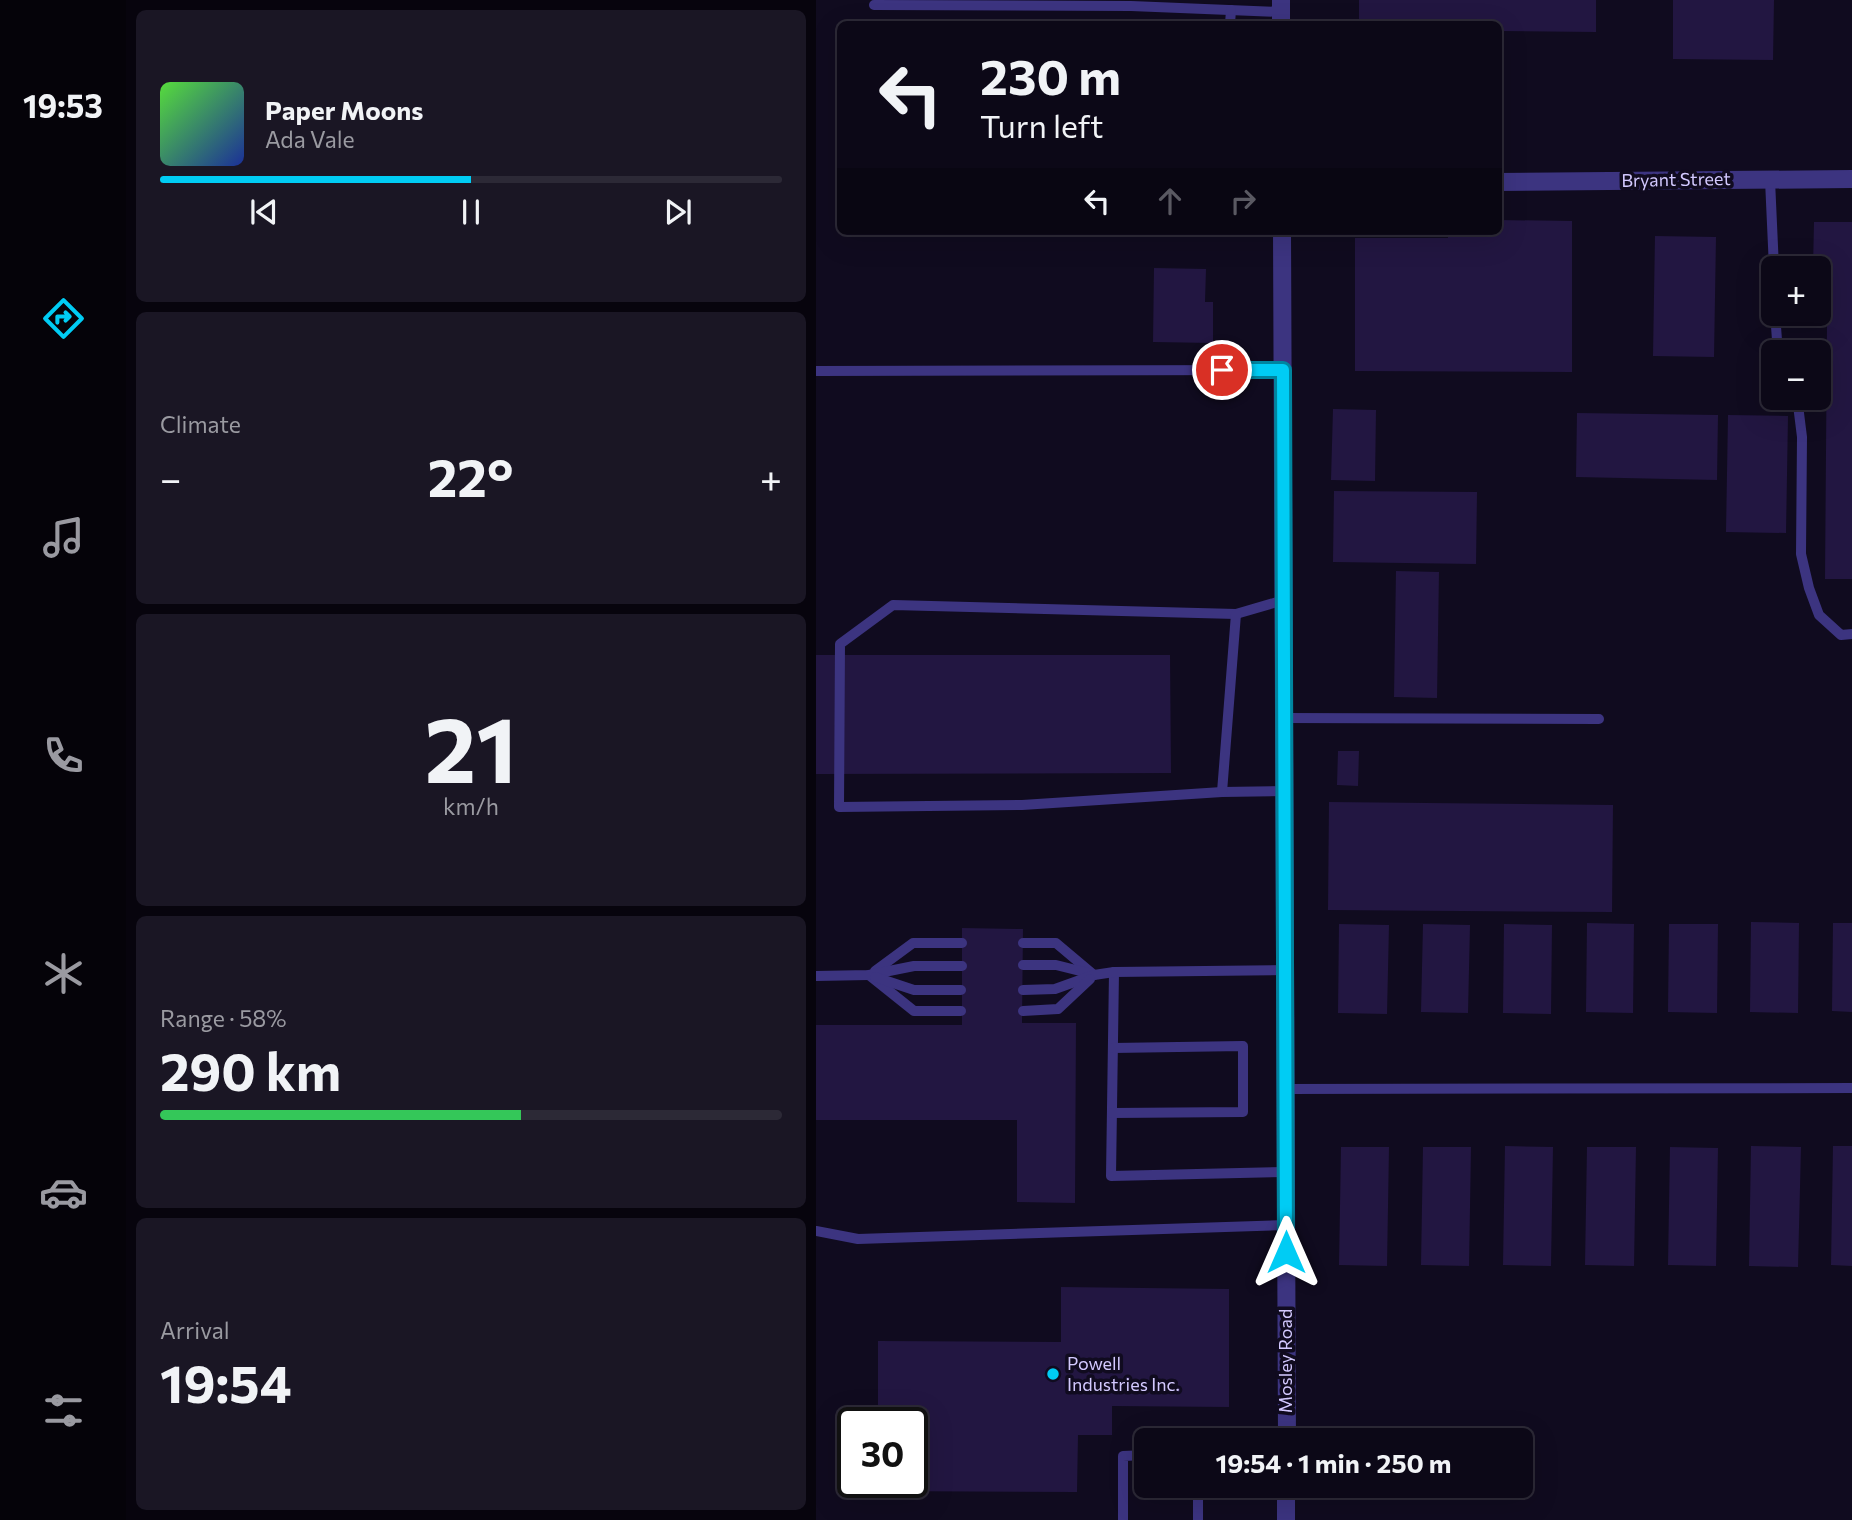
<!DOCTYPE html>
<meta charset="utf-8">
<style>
:root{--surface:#0c0817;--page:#1a1624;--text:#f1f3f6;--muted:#9a9aa1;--line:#2c2936;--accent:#00ccf4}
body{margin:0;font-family:Commissioner,sans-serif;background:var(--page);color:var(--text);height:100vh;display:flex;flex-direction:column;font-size:26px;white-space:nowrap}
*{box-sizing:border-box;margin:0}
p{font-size:23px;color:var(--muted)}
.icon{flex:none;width:38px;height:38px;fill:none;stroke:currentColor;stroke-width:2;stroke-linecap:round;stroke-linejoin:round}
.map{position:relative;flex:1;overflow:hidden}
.details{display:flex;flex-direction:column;gap:10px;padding:10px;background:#07040d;width:690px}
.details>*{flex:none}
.guide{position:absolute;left:21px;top:21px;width:665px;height:214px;border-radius:10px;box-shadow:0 7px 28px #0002,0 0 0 2px var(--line);background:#0c0817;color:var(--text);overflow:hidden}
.tools{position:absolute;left:945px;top:256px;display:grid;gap:14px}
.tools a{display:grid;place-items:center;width:70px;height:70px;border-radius:10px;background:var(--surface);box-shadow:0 7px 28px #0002,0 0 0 2px var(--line);font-size:35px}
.speed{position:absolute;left:21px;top:1407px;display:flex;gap:14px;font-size:35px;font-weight:700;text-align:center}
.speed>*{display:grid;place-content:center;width:91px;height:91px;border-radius:50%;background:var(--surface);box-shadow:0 7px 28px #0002,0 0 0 2px var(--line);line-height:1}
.speed .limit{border:4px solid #111;border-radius:10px;background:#fff;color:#111}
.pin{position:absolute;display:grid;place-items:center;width:60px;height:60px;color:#fff;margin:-30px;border:4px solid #fff;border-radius:50%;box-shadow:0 2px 7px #0007}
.me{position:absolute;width:77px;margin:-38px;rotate:0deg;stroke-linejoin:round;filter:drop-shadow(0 0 5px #0008)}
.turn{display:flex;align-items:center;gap:24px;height:147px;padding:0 28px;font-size:32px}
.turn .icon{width:91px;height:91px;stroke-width:2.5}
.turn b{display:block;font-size:49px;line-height:60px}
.lanes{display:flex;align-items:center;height:66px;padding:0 28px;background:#0003;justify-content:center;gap:35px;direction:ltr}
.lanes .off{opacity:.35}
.big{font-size:52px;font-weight:700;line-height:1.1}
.details .card{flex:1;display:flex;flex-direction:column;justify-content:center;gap:10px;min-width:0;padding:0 24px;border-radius:10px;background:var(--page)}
.details .dial{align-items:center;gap:0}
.dial b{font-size:91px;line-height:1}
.song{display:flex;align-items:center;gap:21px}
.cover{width:84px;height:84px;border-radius:10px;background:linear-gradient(135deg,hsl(110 70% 55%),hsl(230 70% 35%))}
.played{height:7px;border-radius:4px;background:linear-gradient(90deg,var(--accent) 50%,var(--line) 50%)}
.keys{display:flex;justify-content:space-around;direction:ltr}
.heat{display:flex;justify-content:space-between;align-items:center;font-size:38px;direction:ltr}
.charge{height:10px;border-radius:5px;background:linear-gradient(90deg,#34c759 58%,var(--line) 0)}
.trip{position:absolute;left:318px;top:1428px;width:399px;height:70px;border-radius:10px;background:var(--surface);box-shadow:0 7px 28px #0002,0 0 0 2px var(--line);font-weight:700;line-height:70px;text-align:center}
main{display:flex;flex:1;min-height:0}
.menu{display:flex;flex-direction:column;width:126px;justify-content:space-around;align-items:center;background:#050309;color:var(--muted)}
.menu .icon{width:49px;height:49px}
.menu .active{color:var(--accent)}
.menu b{font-size:32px;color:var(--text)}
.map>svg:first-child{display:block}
.building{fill:#221641}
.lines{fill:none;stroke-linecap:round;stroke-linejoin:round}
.service{stroke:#3c3480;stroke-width:10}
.minor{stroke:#3c3480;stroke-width:18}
.route-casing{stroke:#00859f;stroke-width:18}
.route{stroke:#00ccf4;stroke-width:12}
.poi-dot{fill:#00ccf4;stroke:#100b1f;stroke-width:2.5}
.labels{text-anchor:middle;stroke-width:7;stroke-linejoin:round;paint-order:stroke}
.street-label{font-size:18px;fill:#d3c9ff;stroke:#100b1f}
.poi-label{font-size:18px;fill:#d3c9ff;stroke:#100b1f;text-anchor:start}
</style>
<main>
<nav class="menu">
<b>19:53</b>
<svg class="icon active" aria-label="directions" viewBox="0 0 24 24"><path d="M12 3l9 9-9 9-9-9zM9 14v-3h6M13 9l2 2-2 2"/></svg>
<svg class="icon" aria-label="music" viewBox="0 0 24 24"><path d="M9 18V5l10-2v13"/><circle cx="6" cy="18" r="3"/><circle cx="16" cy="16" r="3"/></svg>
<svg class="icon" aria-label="phone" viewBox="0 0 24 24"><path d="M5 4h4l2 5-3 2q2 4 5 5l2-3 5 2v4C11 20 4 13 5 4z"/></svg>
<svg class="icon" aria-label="climate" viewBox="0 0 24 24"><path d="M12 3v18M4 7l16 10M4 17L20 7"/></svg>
<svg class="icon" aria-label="car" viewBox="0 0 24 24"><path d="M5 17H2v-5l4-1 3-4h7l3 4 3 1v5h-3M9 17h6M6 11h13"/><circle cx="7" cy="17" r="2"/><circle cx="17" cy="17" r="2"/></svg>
<svg class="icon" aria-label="filters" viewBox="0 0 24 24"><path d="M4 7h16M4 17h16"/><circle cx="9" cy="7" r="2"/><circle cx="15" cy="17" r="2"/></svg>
</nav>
<section class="details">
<div class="card">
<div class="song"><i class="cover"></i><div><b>Paper Moons</b><p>Ada Vale</p></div></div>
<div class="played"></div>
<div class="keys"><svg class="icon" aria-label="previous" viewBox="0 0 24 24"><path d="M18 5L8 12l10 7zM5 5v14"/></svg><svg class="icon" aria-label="pause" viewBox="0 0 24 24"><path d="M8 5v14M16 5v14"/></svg><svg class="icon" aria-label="next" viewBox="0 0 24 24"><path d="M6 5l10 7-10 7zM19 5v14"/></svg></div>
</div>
<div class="card"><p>Climate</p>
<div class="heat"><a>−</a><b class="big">22°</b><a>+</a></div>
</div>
<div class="card dial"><b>21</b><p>km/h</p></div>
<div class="card"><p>Range · 58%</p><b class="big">290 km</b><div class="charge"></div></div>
<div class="card"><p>Arrival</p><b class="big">19:54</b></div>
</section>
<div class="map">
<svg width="1037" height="1520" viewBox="0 0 1037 1520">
<rect width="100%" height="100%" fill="#100b1f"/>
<g class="building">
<path d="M543,0H780V32L682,31V24H543Z"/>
<path d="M857,0H958L957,60L857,59Z"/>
<path d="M682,220L756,221V372L539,371V238H632V231H682Z"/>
<path d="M998,222H1037V579H1009L1011,323H997V313H1003V268H997Z"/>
<path d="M839,236L900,237L898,357L837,356Z"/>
<path d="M338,268L390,269L389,302H397V343L337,342Z"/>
<path d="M517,409L560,410L559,481L515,480Z"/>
<path d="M761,413L902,415L901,480L760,477Z"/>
<path d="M912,415L972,416L970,533L910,532Z"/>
<path d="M518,491L661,492L660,564L517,562Z"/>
<path d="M580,571L623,572L621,698L578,697Z"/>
<path d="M0,655H354L355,773L0,774Z"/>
<path d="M522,751H543L542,786L521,785Z"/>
<path d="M513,802L797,805L796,912L512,910Z"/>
<path d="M935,922L983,923L982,1013L934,1012Z"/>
<path d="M771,923L818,924L817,1013L770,1012Z"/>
<path d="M1017,923H1037V1012L1016,1011Z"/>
<path d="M523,924L573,925L571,1014L522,1013Z"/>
<path d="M607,924L654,925L652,1013L605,1012Z"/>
<path d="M688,924L736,925L735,1014L687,1013Z"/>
<path d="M853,924H902L901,1013L852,1012Z"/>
<path d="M146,928L207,929L206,1023H260L259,1203L201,1202V1120H0V1025H146Z"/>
<path d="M689,1146L737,1147L735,1266L687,1265Z"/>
<path d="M935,1146L985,1147L982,1267L933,1266Z"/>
<path d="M1017,1146H1037V1266L1015,1265Z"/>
<path d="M525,1147H573L571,1266L523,1265Z"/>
<path d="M607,1147H655L653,1266L605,1265Z"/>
<path d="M771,1147H820L818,1266L769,1265Z"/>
<path d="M854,1147L902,1148L900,1266L852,1265Z"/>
<path d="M245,1287L413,1289V1407L296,1406V1435H262L261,1492L59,1491V1482H96V1423H37V1437H26V1407H62V1341L245,1342Z"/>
</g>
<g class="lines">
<g class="service">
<path d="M58,5L315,6L465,12"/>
<path d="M414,24L415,10"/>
<path d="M954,180L958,268"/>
<path d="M959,313L961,340L965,352"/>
<path d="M0,371L467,370"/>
<path d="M981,397L986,437L985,554L993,588L1003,615L1025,635L1037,634"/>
<path d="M468,600L420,614L77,605L24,644L23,807L206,805L406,792L468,791"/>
<path d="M468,718L783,719"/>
<path d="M406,792L420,614"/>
<path d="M207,943H240L278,975"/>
<path d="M207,965H240L276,974"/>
<path d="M59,971L97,943H146"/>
<path d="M298,972L295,1176L470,1172"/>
<path d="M53,975L98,1011H145"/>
<path d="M0,976L53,975L98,966H146"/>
<path d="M59,977L98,990H145"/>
<path d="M207,990L239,989L278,975L298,972L469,970"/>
<path d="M207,1011L242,1009L274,979"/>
<path d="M469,1089L1037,1088"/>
<path d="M296,1113L427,1112V1046L297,1048"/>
<path d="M0,1231L42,1239L470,1225"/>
<path d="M382,1486V1520"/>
<path d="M307,1520V1456L331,1455"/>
</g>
<g class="minor">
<path d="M465,0V24"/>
<path d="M682,182L1037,179"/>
<path d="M466,231L471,1440"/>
<path d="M470,1520V1486"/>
</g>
</g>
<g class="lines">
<defs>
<path id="route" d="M406,370H467L470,1252"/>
</defs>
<use href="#route" class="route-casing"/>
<use href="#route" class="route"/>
</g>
<circle class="poi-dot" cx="237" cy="1374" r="7"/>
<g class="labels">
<g class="street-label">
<text transform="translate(860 180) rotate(-1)" y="6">Bryant Street</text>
<text transform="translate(470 1361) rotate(-90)" y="6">Mosley Road</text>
</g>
<g class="poi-label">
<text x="251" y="1370">Powell<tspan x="251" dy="21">Industries Inc.</tspan></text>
</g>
</g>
</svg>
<div class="tools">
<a>+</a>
<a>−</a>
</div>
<div class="speed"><div class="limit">30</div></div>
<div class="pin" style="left:406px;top:370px;background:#d93025"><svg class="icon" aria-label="arrive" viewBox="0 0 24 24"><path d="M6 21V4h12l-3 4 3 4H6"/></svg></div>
<svg class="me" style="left:470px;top:1252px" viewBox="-20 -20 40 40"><path d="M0-17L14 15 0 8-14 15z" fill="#00ccf4" stroke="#fff" stroke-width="4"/></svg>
<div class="trip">19:54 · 1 min · 250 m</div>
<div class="guide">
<div class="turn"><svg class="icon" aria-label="left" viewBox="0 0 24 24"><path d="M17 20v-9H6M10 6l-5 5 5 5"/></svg><div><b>230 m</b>Turn left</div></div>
<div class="lanes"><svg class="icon" aria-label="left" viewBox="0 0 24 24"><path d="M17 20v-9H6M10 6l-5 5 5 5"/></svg><svg class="icon off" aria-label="ahead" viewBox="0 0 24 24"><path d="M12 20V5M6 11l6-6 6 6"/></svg><svg class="icon off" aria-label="right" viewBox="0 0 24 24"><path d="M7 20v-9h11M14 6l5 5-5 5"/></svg></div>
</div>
</div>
</main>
